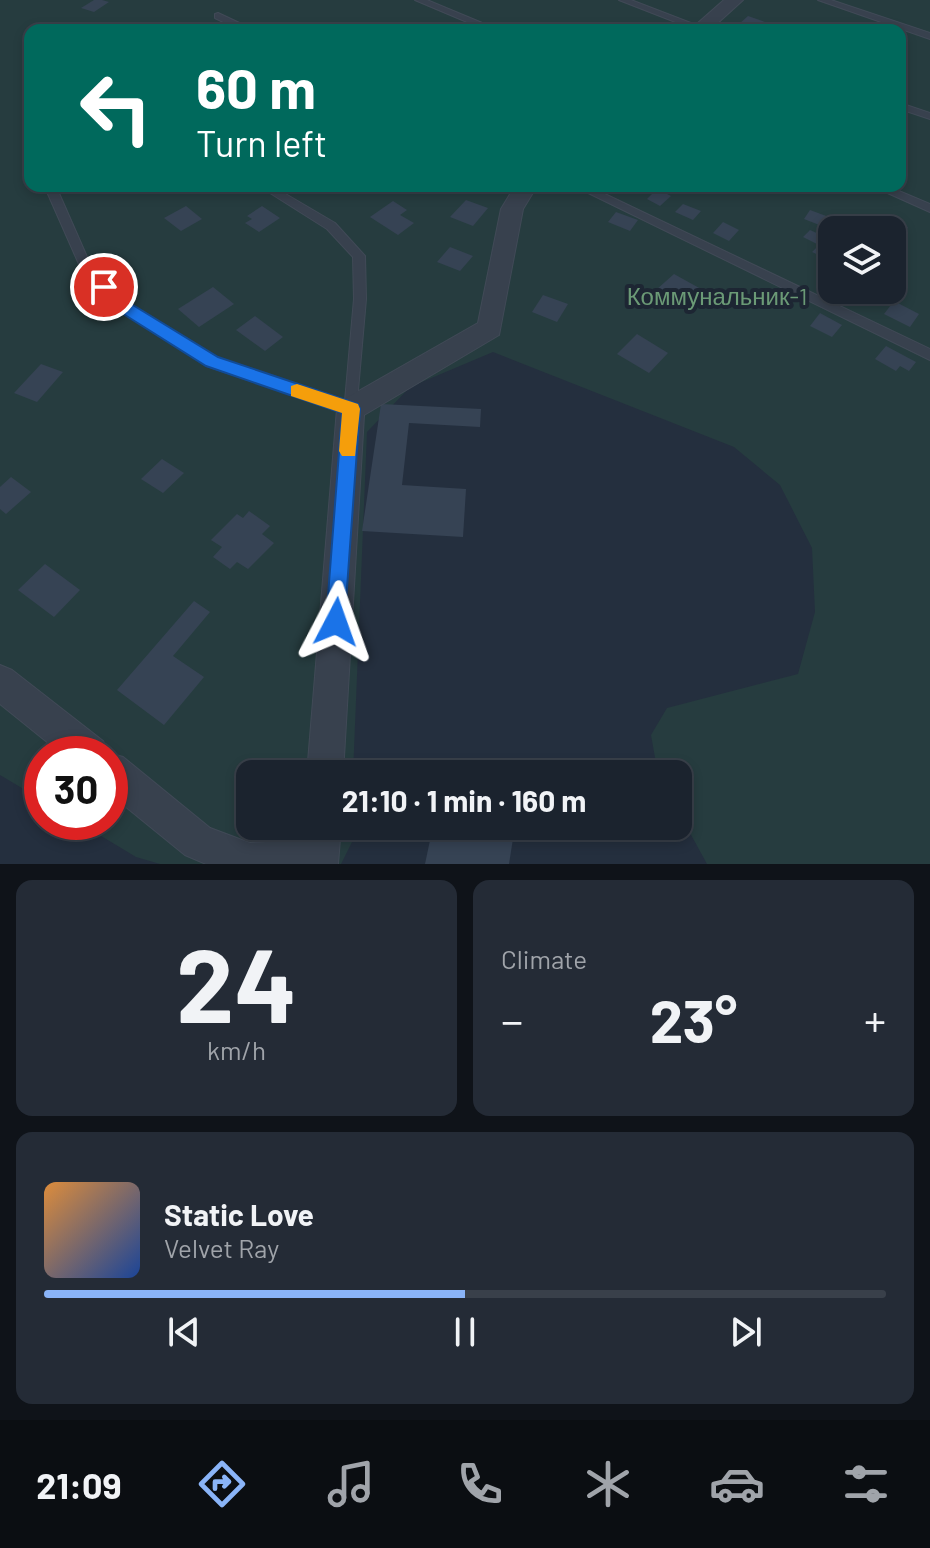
<!DOCTYPE html>
<meta charset="utf-8">
<style>
:root{--surface:#1b232e;--page:#242b36;--text:#f1f3f6;--muted:#a0a4aa;--line:#39404a;--accent:#8ab4f8}
body{margin:0;font-family:Barlow,sans-serif;background:var(--page);color:var(--text);height:100vh;display:flex;flex-direction:column;font-size:30px;white-space:nowrap}
*{box-sizing:border-box;margin:0}
p{font-size:26px;color:var(--muted)}
.icon{flex:none;width:44px;height:44px;fill:none;stroke:currentColor;stroke-width:2;stroke-linecap:round;stroke-linejoin:round}
.map{position:relative;height:864px;overflow:hidden}
.drawer{display:flex;flex-direction:column;gap:16px;padding:16px;background:#0f1319;flex:1}
.drawer>*{flex:none}
.hud{position:absolute;left:24px;top:24px;width:882px;height:168px;border-radius:16px;box-shadow:0 4px 12px #0003,0 0 0 2px var(--line);background:#00695c;color:#fff;overflow:hidden}
.tools{position:absolute;left:818px;top:216px;display:grid;gap:16px}
.tools a{display:grid;place-items:center;width:88px;height:88px;border-radius:16px;background:var(--surface);box-shadow:0 4px 12px #0003,0 0 0 2px var(--line);font-size:40px}
.speed{position:absolute;left:24px;top:736px;display:flex;gap:16px;font-size:40px;font-weight:700;text-align:center}
.speed>*{display:grid;place-content:center;width:104px;height:104px;border-radius:50%;background:var(--surface);box-shadow:0 4px 12px #0003,0 0 0 2px var(--line);line-height:1}
.speed .limit{border:12px solid #d22;background:#fff;color:#111}
.pin{position:absolute;display:grid;place-items:center;width:68px;height:68px;color:#fff;margin:-34px;border:4px solid #fff;border-radius:50%;box-shadow:0 2px 8px #0007}
.me{position:absolute;width:88px;margin:-44px;rotate:4deg;stroke-linejoin:round;filter:drop-shadow(0 0 6px #0008)}
.turn{display:flex;align-items:center;gap:28px;height:168px;padding:0 40px;font-size:36px}
.turn .icon{width:104px;height:104px;stroke-width:2.5}
.turn b{display:block;font-size:56px;line-height:68px}
.big{font-size:60px;font-weight:700;line-height:1.1}
.drawer .tile{flex:1;display:flex;flex-direction:column;justify-content:center;gap:12px;min-width:0;padding:0 28px;border-radius:16px;background:var(--page)}
.drawer .dial{align-items:center;gap:0}
.dial b{font-size:104px;line-height:1}
.song{display:flex;align-items:center;gap:24px}
.cover{width:96px;height:96px;border-radius:12px;background:linear-gradient(135deg,hsl(30 70% 55%),hsl(220 70% 35%))}
.played{height:8px;border-radius:4px;background:linear-gradient(90deg,var(--accent) 50%,var(--line) 50%)}
.keys{display:flex;justify-content:space-around;direction:ltr}
.heat{display:flex;justify-content:space-between;align-items:center;font-size:44px;direction:ltr}
.drawer .tiles{flex:1;display:grid;gap:16px;grid-template-columns:1fr 1fr}
.tile:last-child{grid-column:span 2}
.trip{position:absolute;left:236px;top:760px;width:456px;height:80px;border-radius:16px;background:var(--surface);box-shadow:0 4px 12px #0003,0 0 0 2px var(--line);font-weight:700;line-height:80px;text-align:center}
.dock{display:flex;height:128px;justify-content:space-around;align-items:center;background:#0b0e12;color:var(--muted)}
.dock .icon{width:56px;height:56px}
.dock .active{color:var(--accent)}
.dock b{font-size:36px;color:var(--text)}
.map>svg:first-child{display:block}
.green{fill:#263c3f;fill-rule:evenodd}
.building{fill:#364354}
.lines{fill:none;stroke-linecap:round;stroke-linejoin:round}
.lane-casing{stroke:#414a57;stroke-width:2}
.street-casing{stroke:#414a57;stroke-width:2}
.lane{fill:#38414e;fill-rule:evenodd}
.street{fill:#38414e;fill-rule:evenodd}
.route{fill:#1a73e8;stroke:#114b97;stroke-width:2}
.slow{fill:#f59e0b}
.labels{text-anchor:middle;stroke-width:8;stroke-linejoin:round;paint-order:stroke}
.park-label{font-size:24px;fill:#6b9a76;stroke:#1d2633}
</style>
<div class="map">
<svg width="930" height="864" viewBox="0 0 930 864">
<rect width="100%" height="100%" fill="#242f3e"/>
<path class="green" d="M0,0H930V864H707L678,811V774H658L651,735L667,708L798,674L815,612L812,548L780,485L734,447L493,352L410,387L367,432L353,774H250V826H353V840L341,864H160L136,857L78,822H110V754H42V800L0,775ZM30,30H900V186H30ZM832,230H892V290H832Z"/>
<g class="building">
<path d="M94,0H102L109,2L94,12L81,8Z"/>
<path d="M748,16L768,23L760,30L739,24Z"/>
<path d="M657,189L671,196L660,206L647,199Z"/>
<path d="M466,200L488,208L473,226L450,217Z"/>
<path d="M393,201L407,210L400,215L414,223L398,235L370,217Z"/>
<path d="M683,204L701,211L693,220L675,212Z"/>
<path d="M186,206L202,219L181,231L164,218Z"/>
<path d="M262,206L280,218L259,232L245,223L252,219L247,216Z"/>
<path d="M810,210L837,220L832,230L804,219Z"/>
<path d="M616,212L638,220L630,231L608,222Z"/>
<path d="M880,215L908,227L900,239L892,236V230L876,229L879,225L873,223Z"/>
<path d="M723,222L739,230L729,241L713,233Z"/>
<path d="M810,230L832,240L831,261L812,252L819,245L803,237Z"/>
<path d="M450,247L473,256L460,271L437,262Z"/>
<path d="M674,274L701,289L683,306L656,290Z"/>
<path d="M213,287L234,304L199,327L178,309Z"/>
<path d="M543,295L568,304L557,322L532,312Z"/>
<path d="M894,301L919,314L910,327L884,314Z"/>
<path d="M820,313L842,325L832,337L810,326Z"/>
<path d="M255,316L283,337L265,351L236,330Z"/>
<path d="M637,334L668,353L649,373L617,354Z"/>
<path d="M886,346L916,362L909,371L900,366L896,371L875,359Z"/>
<path d="M41,364L63,372L37,402L14,393Z"/>
<path d="M381,404L481,409L480,427L409,423L402,485L466,489L463,537L362,531Z"/>
<path d="M162,459L184,473L163,493L141,479Z"/>
<path d="M11,477L31,492L6,514L0,509V487Z"/>
<path d="M249,511L270,526L262,534L274,543L248,569L237,562L230,569L213,557L222,547L211,540L237,514L243,518Z"/>
<path d="M45,564L80,590L54,617L18,590Z"/>
<path d="M194,601L210,612L173,656L204,677L164,725L117,690Z"/>
<path d="M433,826H515L509,864H425Z"/>
</g>
<g class="lines">
<defs>
<g id="lane">
<path d="M415,0H427L499,30H486Z"/>
<path d="M619,0H631L709,30H696Z"/>
<path d="M818,0H831L930,33V39Z"/>
<path d="M218,13L250,28L252,30H240L215,18V14Z"/>
<path d="M900,103L930,113V119L900,109Z"/>
<path d="M259,186H272L335,223L365,256L366,299L356,413L351,415L207,366L119,309L82,271L48,194L50,191H58L91,266L127,303L217,358L345,401L354,299L353,257L327,229Z"/>
<path d="M574,186H588L930,349V360Z"/>
<path d="M872,186H887L930,204V212Z"/>
</g>
<g id="street">
<path d="M724,0H743L710,30H690Z"/>
<path d="M515,186H537L523,209L499,335L364,415L343,774H307L337,409L341,401L478,323L501,209Z"/>
<path d="M0,665L12,670L103,741L108,753L123,757L210,828L250,843L302,840L303,826H341L338,864H206L185,855L110,794V754H62L0,704Z"/>
</g>
</defs>
<use href="#lane" class="lane-casing"/>
<use href="#street" class="street-casing"/>
<use href="#lane" class="lane"/>
<use href="#street" class="street"/>
</g>
<path class="route" d="M104,281L128,302L218,357L358,404L360,409L344,629L336,632L329,629L326,622L342,413L206,366L117,310L96,287Z"/>
<path class="slow" d="M297,384L358,404L360,409L355,456H342L339,451L342,413L291,396V386Z"/>
<g class="labels">
<g class="park-label">
<text x="717" y="305">Коммунальник-1</text>
</g>
</g>
</svg>
<div class="tools">
<a><svg class="icon" aria-label="layers" viewBox="0 0 24 24"><path d="M12 4l9 5-9 5-9-5zM3 14l9 5 9-5"/></svg></a>
</div>
<div class="speed"><div class="limit">30</div></div>
<div class="pin" style="left:104px;top:287px;background:#d93025"><svg class="icon" aria-label="arrive" viewBox="0 0 24 24"><path d="M6 21V4h12l-3 4 3 4H6"/></svg></div>
<svg class="me" style="left:336px;top:622px" viewBox="-20 -20 40 40"><path d="M0-17L14 15 0 8-14 15z" fill="#1a73e8" stroke="#fff" stroke-width="4"/></svg>
<div class="trip">21:10 · 1 min · 160 m</div>
<div class="hud">
<div class="turn"><svg class="icon" aria-label="left" viewBox="0 0 24 24"><path d="M17 20v-9H6M10 6l-5 5 5 5"/></svg><div><b>60 m</b>Turn left</div></div>
</div>
</div>
<section class="drawer">
<div class="tiles">
<div class="tile dial"><b>24</b><p>km/h</p></div>
<div class="tile"><p>Climate</p>
<div class="heat"><a>−</a><b class="big">23°</b><a>+</a></div>
</div>
<div class="tile">
<div class="song"><i class="cover"></i><div><b>Static Love</b><p>Velvet Ray</p></div></div>
<div class="played"></div>
<div class="keys"><svg class="icon" aria-label="previous" viewBox="0 0 24 24"><path d="M18 5L8 12l10 7zM5 5v14"/></svg><svg class="icon" aria-label="pause" viewBox="0 0 24 24"><path d="M8 5v14M16 5v14"/></svg><svg class="icon" aria-label="next" viewBox="0 0 24 24"><path d="M6 5l10 7-10 7zM19 5v14"/></svg></div>
</div>
</div>
</section>
<nav class="dock">
<b>21:09</b>
<svg class="icon active" aria-label="directions" viewBox="0 0 24 24"><path d="M12 3l9 9-9 9-9-9zM9 14v-3h6M13 9l2 2-2 2"/></svg>
<svg class="icon" aria-label="music" viewBox="0 0 24 24"><path d="M9 18V5l10-2v13"/><circle cx="6" cy="18" r="3"/><circle cx="16" cy="16" r="3"/></svg>
<svg class="icon" aria-label="phone" viewBox="0 0 24 24"><path d="M5 4h4l2 5-3 2q2 4 5 5l2-3 5 2v4C11 20 4 13 5 4z"/></svg>
<svg class="icon" aria-label="climate" viewBox="0 0 24 24"><path d="M12 3v18M4 7l16 10M4 17L20 7"/></svg>
<svg class="icon" aria-label="car" viewBox="0 0 24 24"><path d="M5 17H2v-5l4-1 3-4h7l3 4 3 1v5h-3M9 17h6M6 11h13"/><circle cx="7" cy="17" r="2"/><circle cx="17" cy="17" r="2"/></svg>
<svg class="icon" aria-label="filters" viewBox="0 0 24 24"><path d="M4 7h16M4 17h16"/><circle cx="9" cy="7" r="2"/><circle cx="15" cy="17" r="2"/></svg>
</nav>
